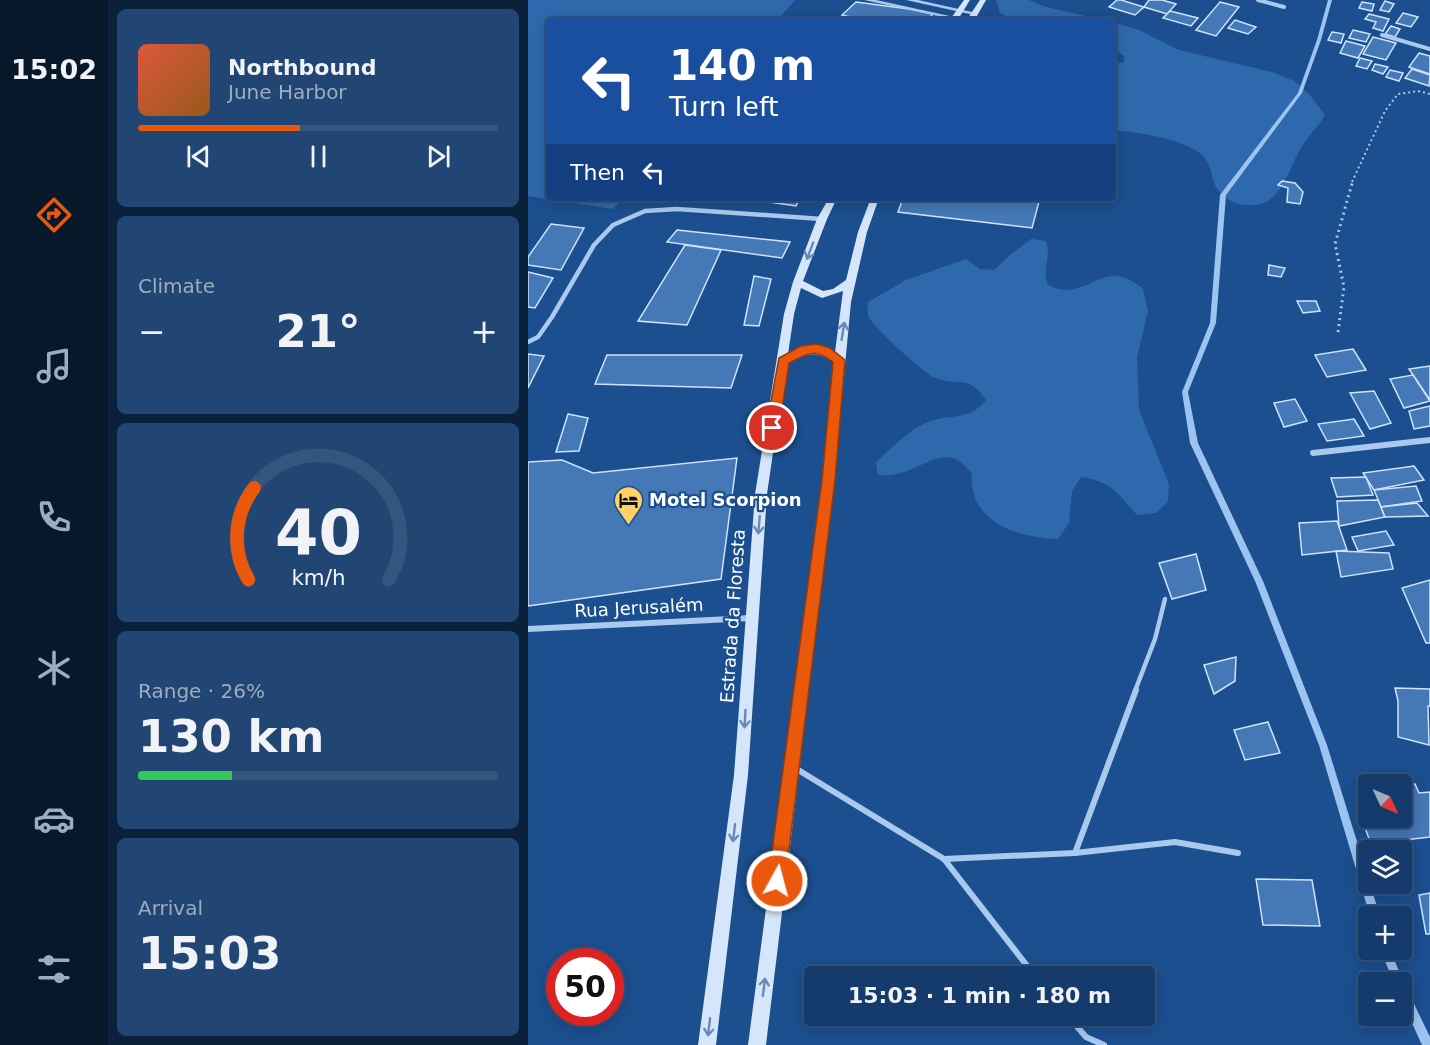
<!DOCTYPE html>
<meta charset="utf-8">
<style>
:root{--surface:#143b6b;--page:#214673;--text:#f1f3f6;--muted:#9dadc1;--line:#33557e;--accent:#ea580c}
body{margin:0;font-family:"DejaVu Sans",sans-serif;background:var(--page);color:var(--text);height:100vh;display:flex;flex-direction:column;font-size:22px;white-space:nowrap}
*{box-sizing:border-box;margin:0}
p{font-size:20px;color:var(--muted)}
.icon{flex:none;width:33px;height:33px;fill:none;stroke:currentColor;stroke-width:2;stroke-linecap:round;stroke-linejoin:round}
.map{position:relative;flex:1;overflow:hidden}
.details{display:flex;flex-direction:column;gap:9px;padding:9px;background:#0b203b;width:420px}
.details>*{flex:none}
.banner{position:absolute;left:18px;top:18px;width:570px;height:183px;border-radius:6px;box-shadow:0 3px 15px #0003,0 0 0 2px var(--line);background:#1a4fa0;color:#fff;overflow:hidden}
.needle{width:39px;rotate:134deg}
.buttons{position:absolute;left:830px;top:774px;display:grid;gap:12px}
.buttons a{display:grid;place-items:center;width:54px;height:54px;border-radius:6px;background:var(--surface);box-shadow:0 3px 15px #0003,0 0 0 2px var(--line);font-size:30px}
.speed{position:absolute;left:18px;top:948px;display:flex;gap:12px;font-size:30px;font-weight:700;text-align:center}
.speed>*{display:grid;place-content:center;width:78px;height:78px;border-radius:50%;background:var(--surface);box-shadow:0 3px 15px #0003,0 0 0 2px var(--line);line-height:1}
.speed .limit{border:9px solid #d22;background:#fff;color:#111}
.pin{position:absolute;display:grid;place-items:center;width:51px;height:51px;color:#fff;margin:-26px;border:3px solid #fff;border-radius:50%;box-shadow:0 2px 6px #0007}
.me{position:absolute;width:66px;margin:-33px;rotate:7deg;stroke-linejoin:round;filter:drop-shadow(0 0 4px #0008)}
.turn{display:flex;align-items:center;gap:21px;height:126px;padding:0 24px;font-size:27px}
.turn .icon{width:78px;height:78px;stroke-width:2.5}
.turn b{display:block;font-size:42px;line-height:51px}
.then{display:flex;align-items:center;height:57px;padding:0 24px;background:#0003;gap:12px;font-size:22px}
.big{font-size:45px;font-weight:800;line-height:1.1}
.details .card{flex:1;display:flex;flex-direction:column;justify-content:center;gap:9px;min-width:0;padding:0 21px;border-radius:9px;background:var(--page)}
.details .dial{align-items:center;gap:0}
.dial svg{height:156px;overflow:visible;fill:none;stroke:var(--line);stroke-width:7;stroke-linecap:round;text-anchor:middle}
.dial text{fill:var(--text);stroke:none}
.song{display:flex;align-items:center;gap:18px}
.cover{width:72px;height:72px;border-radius:9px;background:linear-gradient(135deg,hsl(10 70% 55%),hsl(30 70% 35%))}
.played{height:6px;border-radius:3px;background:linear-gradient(90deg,var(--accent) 45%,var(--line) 45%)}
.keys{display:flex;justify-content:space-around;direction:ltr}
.heat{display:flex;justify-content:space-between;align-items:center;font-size:33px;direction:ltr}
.charge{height:9px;border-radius:4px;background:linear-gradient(90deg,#34c759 26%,var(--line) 0)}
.trip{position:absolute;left:276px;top:966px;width:351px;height:60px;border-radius:6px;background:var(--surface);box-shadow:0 3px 15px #0003,0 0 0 2px var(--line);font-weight:800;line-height:60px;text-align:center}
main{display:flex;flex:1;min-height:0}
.tab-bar{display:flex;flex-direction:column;width:108px;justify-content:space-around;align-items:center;background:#08182b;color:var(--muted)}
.tab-bar .icon{width:42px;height:42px}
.tab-bar .current{color:var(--accent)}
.tab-bar b{font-size:27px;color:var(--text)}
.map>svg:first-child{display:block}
.green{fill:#2e69ad}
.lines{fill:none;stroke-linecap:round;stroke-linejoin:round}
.stream{fill:#9cc4f0;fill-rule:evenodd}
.building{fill:#4478b7;stroke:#cfe3fa;stroke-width:1.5}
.path-far1{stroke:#a9c9ee;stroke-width:2;stroke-dasharray:2 3;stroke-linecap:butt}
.path{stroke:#a9c9ee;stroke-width:3;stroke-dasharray:2 4;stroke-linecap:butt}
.service-far1{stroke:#a9c9ee;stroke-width:4.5}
.service{stroke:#a9c9ee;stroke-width:6}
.minor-far2{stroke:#a9c9ee;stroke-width:4}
.minor-far1{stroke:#a9c9ee;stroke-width:4.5}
.minor{stroke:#a9c9ee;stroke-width:6}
.tertiary{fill:#a9c9ee;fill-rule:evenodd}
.secondary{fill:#d6e6fa;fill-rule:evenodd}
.oneway{stroke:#668bba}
.route{fill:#ea580c;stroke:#983908;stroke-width:1.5}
.labels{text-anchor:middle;stroke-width:4.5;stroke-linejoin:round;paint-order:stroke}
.poi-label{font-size:18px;font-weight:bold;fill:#fff;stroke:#1b4f8f;text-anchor:start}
.street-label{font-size:18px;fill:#fff;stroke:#1b4f8f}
</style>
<main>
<nav class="tab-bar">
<b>15:02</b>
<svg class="icon current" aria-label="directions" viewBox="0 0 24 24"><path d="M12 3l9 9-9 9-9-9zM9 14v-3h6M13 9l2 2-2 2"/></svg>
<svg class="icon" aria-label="music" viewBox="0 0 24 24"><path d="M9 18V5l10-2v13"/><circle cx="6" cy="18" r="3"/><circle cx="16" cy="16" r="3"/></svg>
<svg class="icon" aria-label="phone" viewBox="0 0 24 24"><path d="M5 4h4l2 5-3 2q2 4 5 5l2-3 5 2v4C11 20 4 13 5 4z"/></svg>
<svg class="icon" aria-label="climate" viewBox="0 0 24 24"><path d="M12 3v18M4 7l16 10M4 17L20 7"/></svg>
<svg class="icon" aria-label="car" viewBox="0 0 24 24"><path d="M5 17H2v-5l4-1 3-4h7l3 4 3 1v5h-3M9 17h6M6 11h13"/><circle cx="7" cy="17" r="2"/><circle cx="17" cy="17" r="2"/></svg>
<svg class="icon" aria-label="filters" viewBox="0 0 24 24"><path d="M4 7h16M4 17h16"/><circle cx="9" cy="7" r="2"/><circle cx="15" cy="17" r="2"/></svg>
</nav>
<section class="details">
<div class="card">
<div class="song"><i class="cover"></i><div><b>Northbound</b><p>June Harbor</p></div></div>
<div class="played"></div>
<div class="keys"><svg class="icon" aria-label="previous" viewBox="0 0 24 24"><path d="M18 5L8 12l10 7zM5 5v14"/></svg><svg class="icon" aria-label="pause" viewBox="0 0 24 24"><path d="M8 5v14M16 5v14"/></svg><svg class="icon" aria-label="next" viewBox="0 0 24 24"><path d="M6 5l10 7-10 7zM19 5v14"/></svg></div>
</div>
<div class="card"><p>Climate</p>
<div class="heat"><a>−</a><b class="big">21°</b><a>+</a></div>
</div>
<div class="card dial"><svg viewBox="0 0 100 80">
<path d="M14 69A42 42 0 1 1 86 69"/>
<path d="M14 69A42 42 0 0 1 17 22" stroke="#ea580c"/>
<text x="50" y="56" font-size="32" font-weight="700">40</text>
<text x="50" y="72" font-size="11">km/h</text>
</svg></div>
<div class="card"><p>Range · 26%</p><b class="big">130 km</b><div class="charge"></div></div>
<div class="card"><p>Arrival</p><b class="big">15:03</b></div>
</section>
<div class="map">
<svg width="902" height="1045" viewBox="0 0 902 1045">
<rect width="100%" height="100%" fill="#1b4f8f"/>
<g class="green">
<path d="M0,0H267L249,21H21V198H95L85,209L0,196Z"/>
<path d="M468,0H501L518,7L580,21H486L472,13Z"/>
<path d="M585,22L611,30L651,50L744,72L766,81L781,94L797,115C791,127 779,136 773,148C759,171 754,206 722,205C714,205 707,204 700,199C679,185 688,171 676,157C660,139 608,132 585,130V64L596,62V56L585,49Z"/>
<path d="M503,239L518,241C524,257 513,269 520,285C560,305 574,253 615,289L620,311L609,357L611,410L641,484L640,502L628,513L609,515C590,494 583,481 553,477L544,491L541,523L530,539C490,538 440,522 444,474C420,440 399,467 369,474C363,476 356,475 350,475L348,462C364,448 380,430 400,422C423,413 440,422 458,400C439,372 429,388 405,377C395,372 344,326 340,316C339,312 340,306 340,302L378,280L438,259L452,269L466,270L482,255Z"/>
</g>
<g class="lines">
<g class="stream">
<path d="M800,0H804L793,40L774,93L698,195L688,323L660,392L670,443L735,581L799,745L840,877V884H842L852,916H842L791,745L727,581L662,443L654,392L682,323L692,195L770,93L789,40Z"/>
<path d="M852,950H862L876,983L902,1037V1045H894L873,999V982H866Z"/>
</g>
</g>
<g class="building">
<path d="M589,0H593L616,7L607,15L581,7Z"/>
<path d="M621,0H634L648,4L639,14L616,7Z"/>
<path d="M857,1L866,4L861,12L852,10Z"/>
<path d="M328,2L381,9L405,14L398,21H323L327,18L314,15Z"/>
<path d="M692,2L711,7L688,36L668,30Z"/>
<path d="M834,2L846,4L844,11L831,8Z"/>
<path d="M642,11L670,18L663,26L635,18Z"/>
<path d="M875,13L890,17L883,27L868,23Z"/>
<path d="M841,14L861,19L855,31L845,28L848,22L837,19Z"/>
<path d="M707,20L728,27L720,34L700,28Z"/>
<path d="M863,26L872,29L867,37L857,34Z"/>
<path d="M825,30L842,34L838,42L821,38Z"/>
<path d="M804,32L816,34L813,43L800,40Z"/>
<path d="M845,37L868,43L858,60L835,54Z"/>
<path d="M818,41L837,46L830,58L812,53Z"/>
<path d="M891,53L902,56V74L881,67Z"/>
<path d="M832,58L844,61L839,69L828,66Z"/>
<path d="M847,64L860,67L855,74L844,70Z"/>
<path d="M884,69L902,75L901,86L877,78Z"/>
<path d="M862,70L875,73L871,81L858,77Z"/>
<path d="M754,181L767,183L775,192L772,204L759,202L760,188L750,185Z"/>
<path d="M215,198H272L268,206Z"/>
<path d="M375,198H512L504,228L370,212Z"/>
<path d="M23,224L56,228L33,270L0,265V257Z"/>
<path d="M149,230L262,242L254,258L139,242Z"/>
<path d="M157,245L193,250L159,325L110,321Z"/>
<path d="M741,265L757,268L753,277L740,275Z"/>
<path d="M0,272L25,278L7,308L0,307Z"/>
<path d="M226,276L243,279L231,326L216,325Z"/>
<path d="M769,301H788L792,311L775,313Z"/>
<path d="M825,349L838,370L799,377L787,355Z"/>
<path d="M0,354L16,356L0,388Z"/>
<path d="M79,355H214L203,388L67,384Z"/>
<path d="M902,366V400L881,369Z"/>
<path d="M885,375L902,401L876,408L862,379Z"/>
<path d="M846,391L863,423L842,429L822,393Z"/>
<path d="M767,399L779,421L756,427L746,403Z"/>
<path d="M902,406V426L886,429L881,411Z"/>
<path d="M40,414L60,418L51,451L28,452Z"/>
<path d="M826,419L836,436L799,441L790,424Z"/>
<path d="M209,458L193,579L0,606V462L34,460L65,473Z"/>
<path d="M886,466L896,480L846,490L835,473Z"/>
<path d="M838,477L845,495L809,497L803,478Z"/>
<path d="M888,486L894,501L853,507L846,490Z"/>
<path d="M850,500L857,517L811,526L809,501Z"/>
<path d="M889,503L900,516L857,517L853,507Z"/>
<path d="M809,521L819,550L774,555L771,523Z"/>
<path d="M858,531L866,545L830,551L824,537Z"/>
<path d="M808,551L861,553L865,569L813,577Z"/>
<path d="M668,554L678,590L644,599L631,563Z"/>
<path d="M902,580V643H898L874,588Z"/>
<path d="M708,657L707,681L686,694L676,665Z"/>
<path d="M867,688L902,689V706H900L901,745L870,737V701Z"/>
<path d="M740,722L752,753L717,760L706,730Z"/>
<path d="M887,784L891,793L902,792V837L843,844L831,812L840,811V818H873V785Z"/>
<path d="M728,879L784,880L792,926L735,925Z"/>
<path d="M902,893V934H898L891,895Z"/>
</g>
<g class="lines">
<path class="path-far1" d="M824,182L857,111L870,94L890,91L902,94"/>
<path class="path" d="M810,332L816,287L807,244L825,180"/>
<path class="service-far1" d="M607,691L627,639L637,599"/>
<g class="service">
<path d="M267,768L416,859L507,976"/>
<path d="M547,853L647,842L710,853"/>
<path d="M416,859L547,853L608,690"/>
<path d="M540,1016L558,1037L576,1045"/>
</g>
<g class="minor-far2">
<path d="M730,0L756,7"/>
<path d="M854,35L902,49"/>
</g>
<path class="minor-far1" d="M0,342L10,337L24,317L66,245L85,225L117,211L149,209L294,219"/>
<g class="minor">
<path d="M785,453L902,440"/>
<path d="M0,629L223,618"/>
</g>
<g class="tertiary">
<path d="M336,0H348L445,21H433Z"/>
<path d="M378,0H390L449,13L446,15Z"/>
</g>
<g class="secondary">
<path d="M436,0H442L429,21H421Z"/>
<path d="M452,0H458L446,21H438Z"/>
<path d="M301,198H309L299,219L275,281L295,291L305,289L318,280L330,232L343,198H351L339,232L323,302L306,483L238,1045H220L294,483L306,362C285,349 279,354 258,364L239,494L220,775L188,1045H170L206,775L227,494L256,314L265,282L289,219ZM273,288L294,298L315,291L307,352L283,346L260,354L266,314Z"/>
</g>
</g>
<defs><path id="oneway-shaft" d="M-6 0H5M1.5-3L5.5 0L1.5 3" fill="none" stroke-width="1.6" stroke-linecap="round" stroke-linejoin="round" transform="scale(1.5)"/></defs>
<g class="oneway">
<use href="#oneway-shaft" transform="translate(282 251) rotate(111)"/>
<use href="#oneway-shaft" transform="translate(315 331) rotate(-81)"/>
<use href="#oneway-shaft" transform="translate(231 525) rotate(95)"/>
<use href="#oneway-shaft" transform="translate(217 719) rotate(93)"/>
<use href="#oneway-shaft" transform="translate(206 833) rotate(97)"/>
<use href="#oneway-shaft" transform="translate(236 987) rotate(-83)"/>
<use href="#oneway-shaft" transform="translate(181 1027) rotate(97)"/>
</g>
<path class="route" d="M289,344L302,348L317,360L307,480L257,881L255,888L249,890L242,888L240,881L294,480L305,362C286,348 280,353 261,363L251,428L244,433L238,428L251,358L273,346Z"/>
<defs>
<symbol id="hotel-pin" viewBox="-11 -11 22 30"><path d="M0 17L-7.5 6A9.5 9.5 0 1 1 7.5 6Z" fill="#ffd166" stroke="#1b4f8f"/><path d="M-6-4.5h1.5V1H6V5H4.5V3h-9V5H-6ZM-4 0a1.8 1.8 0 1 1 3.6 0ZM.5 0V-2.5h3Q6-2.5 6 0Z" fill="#111"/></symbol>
</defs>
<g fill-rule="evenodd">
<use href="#hotel-pin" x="84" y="484" width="33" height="45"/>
</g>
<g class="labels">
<g class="poi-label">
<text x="121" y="506">Motel Scorpion</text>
</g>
<g class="street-label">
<text transform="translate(111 608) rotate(-3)" y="6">Rua Jerusalém</text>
<text transform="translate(205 616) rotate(-86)" y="6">Estrada da Floresta</text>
</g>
</g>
</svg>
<div class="buttons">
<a><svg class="needle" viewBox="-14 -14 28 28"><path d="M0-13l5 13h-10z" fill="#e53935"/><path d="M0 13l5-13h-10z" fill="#9dadc1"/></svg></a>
<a><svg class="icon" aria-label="layers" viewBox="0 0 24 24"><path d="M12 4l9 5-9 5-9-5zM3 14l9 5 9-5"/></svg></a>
<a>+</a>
<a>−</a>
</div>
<div class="speed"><div class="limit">50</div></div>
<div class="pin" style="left:244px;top:428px;background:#d93025"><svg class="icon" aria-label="arrive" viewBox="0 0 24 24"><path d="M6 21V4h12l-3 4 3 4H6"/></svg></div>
<svg class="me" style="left:249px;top:881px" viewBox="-20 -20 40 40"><circle r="17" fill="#ea580c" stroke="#fff" stroke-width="3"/><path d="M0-11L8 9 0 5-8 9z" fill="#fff"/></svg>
<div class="trip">15:03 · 1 min · 180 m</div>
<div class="banner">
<div class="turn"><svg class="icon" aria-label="left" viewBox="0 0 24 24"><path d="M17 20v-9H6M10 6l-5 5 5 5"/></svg><div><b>140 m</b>Turn left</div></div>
<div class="then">Then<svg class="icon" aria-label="left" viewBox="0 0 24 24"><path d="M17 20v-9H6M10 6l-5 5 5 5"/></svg></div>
</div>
</div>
</main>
